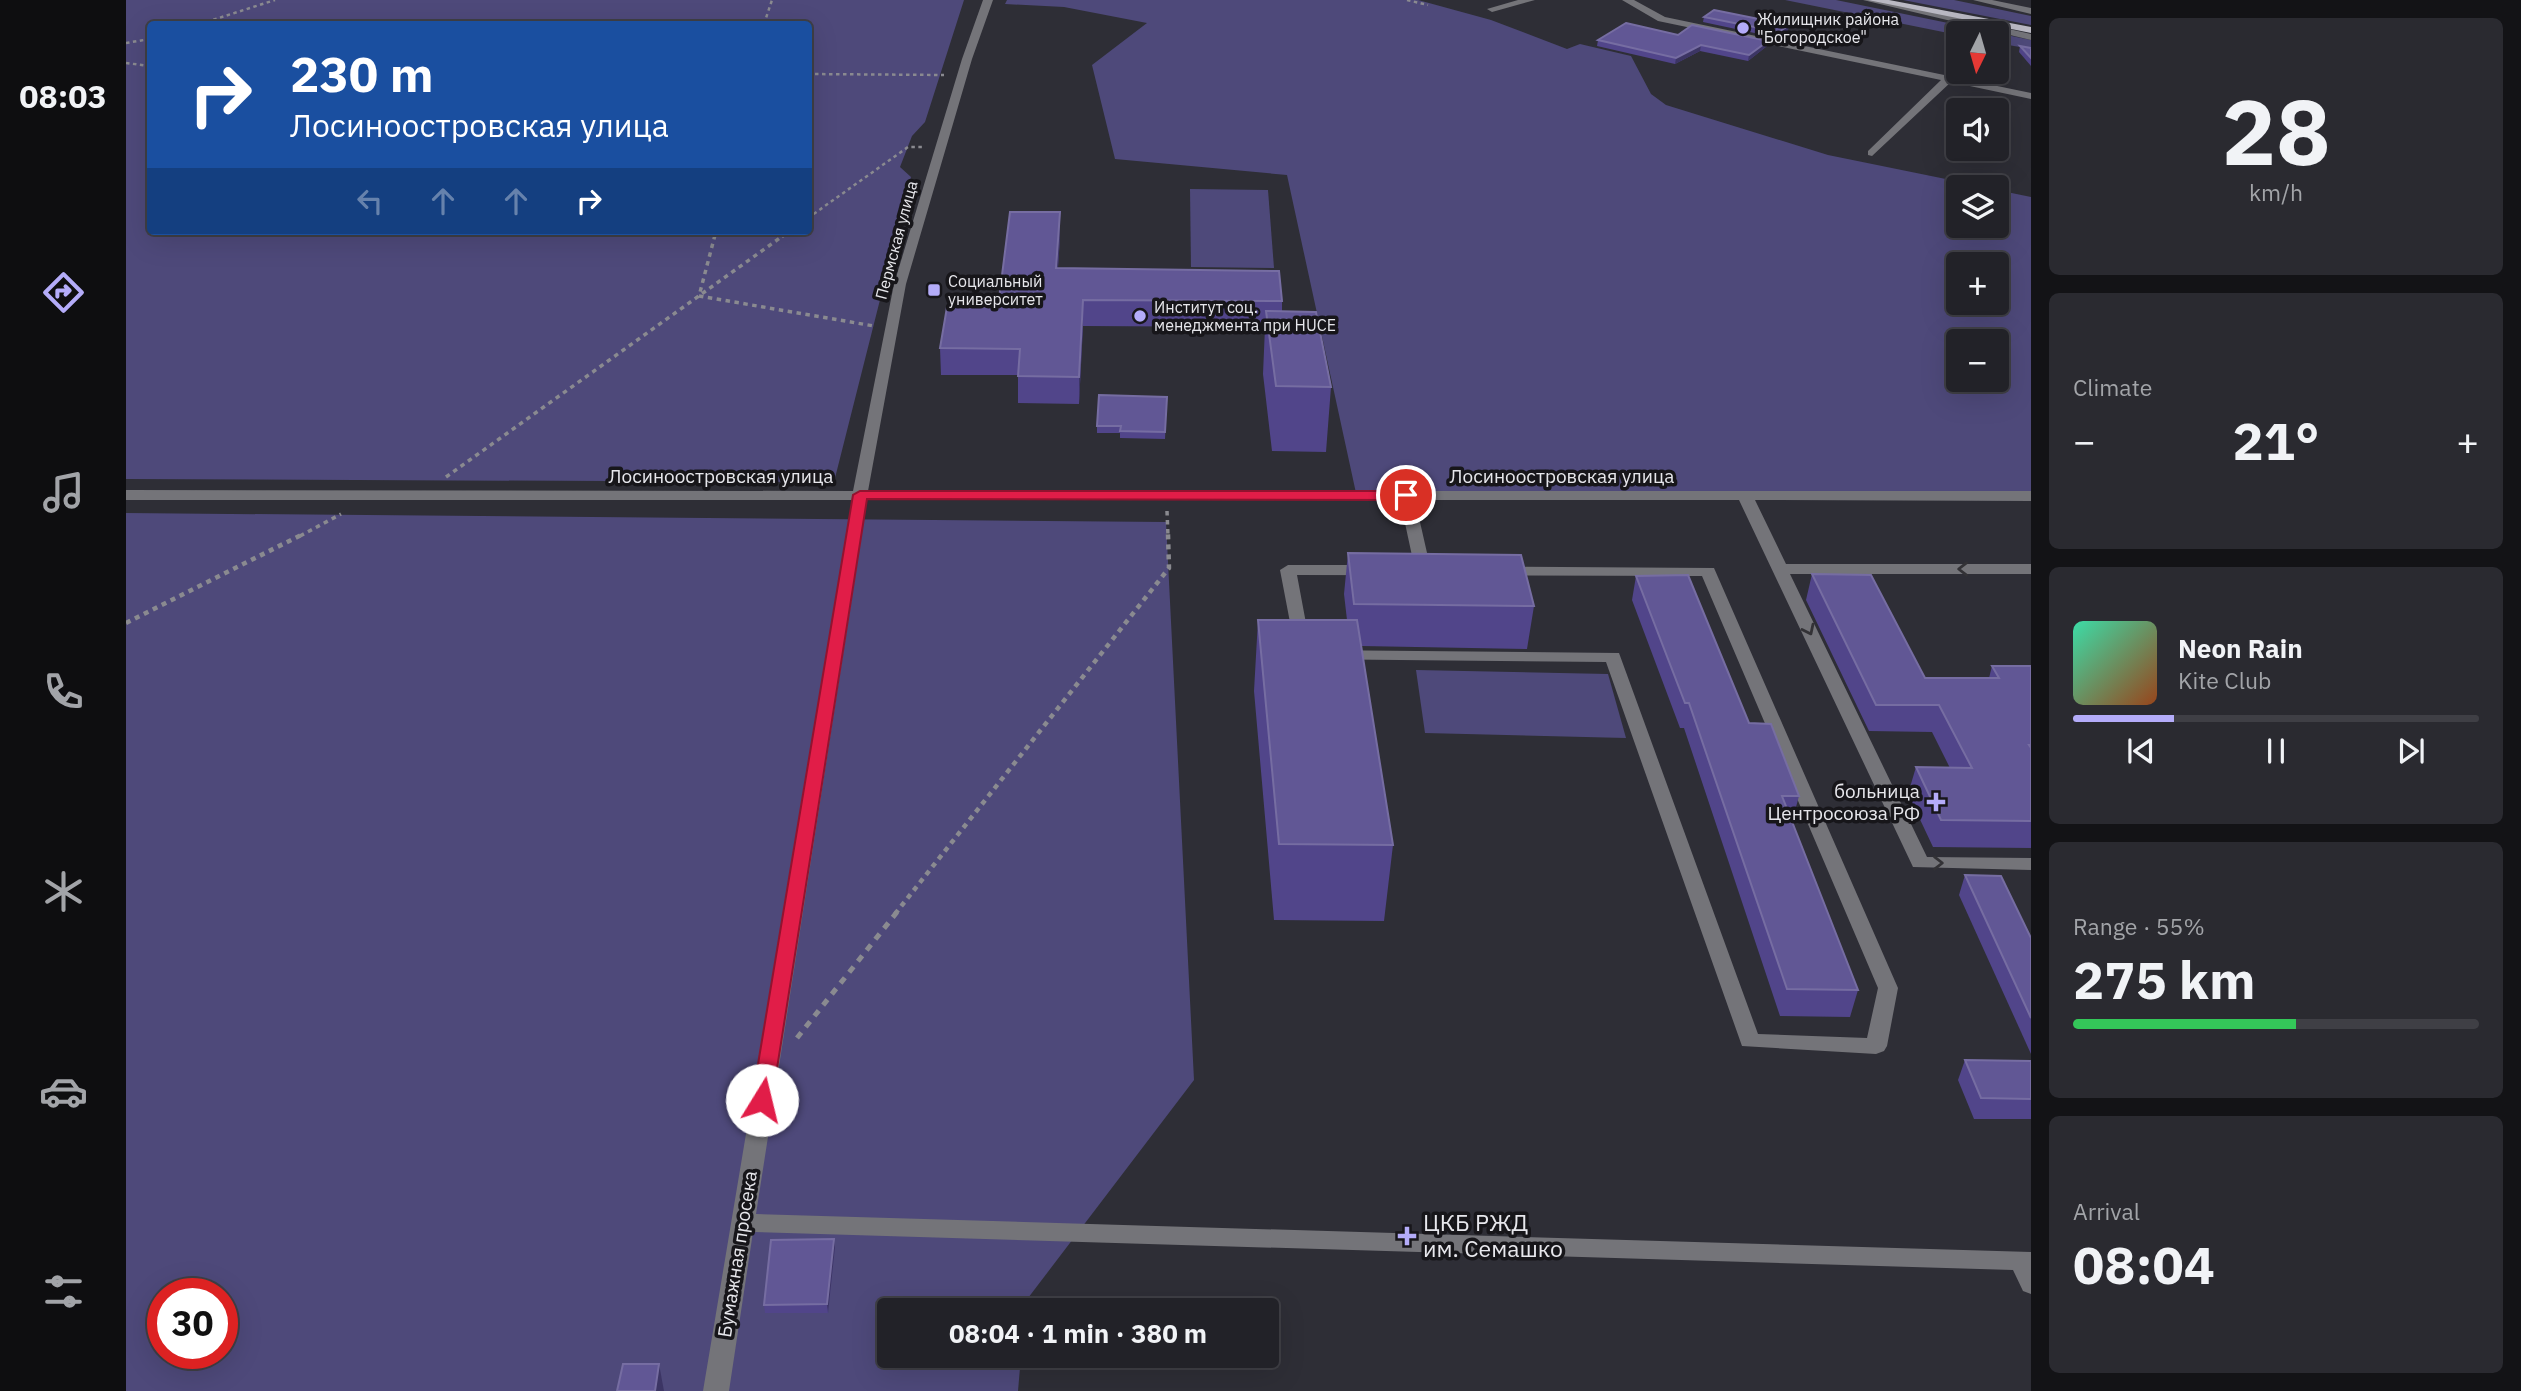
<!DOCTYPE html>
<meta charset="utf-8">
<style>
:root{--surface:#222228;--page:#2a2a30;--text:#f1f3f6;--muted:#a2a4a8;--line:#3f3f45;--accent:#b4acf9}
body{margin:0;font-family:"IBM Plex Sans",sans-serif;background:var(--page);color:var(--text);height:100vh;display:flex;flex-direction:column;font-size:26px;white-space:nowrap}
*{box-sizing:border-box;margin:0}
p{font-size:23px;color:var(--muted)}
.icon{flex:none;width:38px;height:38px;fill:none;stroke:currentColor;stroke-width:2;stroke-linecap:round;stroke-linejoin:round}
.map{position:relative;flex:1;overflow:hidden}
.panel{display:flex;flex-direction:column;gap:18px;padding:18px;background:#131316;width:490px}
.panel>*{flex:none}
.banner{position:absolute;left:21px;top:21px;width:665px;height:214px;border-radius:7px;box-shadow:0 7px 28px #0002,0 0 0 2px var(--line);background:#1a4fa0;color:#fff;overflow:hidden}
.needle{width:46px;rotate:185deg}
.tools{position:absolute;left:1820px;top:21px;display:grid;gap:14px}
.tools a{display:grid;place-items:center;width:63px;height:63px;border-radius:7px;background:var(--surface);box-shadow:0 7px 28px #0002,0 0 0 2px var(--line);font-size:35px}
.speed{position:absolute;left:21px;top:1278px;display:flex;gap:14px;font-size:35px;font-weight:700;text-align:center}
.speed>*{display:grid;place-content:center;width:91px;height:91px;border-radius:50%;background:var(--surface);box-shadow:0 7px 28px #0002,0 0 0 2px var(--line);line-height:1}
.speed .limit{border:10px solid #d22;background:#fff;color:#111}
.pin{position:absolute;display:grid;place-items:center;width:60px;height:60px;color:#fff;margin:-30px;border:4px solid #fff;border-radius:50%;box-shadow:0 2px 7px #0007}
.me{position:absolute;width:77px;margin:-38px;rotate:9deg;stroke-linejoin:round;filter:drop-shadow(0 0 5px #0008)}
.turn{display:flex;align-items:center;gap:24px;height:147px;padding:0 28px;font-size:32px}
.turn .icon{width:91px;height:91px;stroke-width:2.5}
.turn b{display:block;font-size:49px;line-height:60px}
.lanes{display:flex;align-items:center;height:66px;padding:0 28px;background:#0003;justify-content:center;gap:35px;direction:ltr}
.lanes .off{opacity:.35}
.big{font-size:52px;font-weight:700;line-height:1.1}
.panel .tile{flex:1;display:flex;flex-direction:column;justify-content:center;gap:10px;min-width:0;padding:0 24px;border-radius:10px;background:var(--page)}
.panel .dial{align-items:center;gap:0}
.dial b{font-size:91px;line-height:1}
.song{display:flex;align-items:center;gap:21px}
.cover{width:84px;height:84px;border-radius:10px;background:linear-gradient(135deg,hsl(160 70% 55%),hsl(20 70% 35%))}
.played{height:7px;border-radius:4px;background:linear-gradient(90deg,var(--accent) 25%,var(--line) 25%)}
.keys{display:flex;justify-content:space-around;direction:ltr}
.heat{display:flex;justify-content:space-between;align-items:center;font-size:38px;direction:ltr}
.charge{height:10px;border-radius:5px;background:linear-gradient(90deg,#34c759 55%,var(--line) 0)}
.trip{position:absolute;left:751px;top:1298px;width:402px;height:70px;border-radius:7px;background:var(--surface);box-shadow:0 7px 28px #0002,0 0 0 2px var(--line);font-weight:700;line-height:70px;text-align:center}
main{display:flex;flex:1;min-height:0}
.dock{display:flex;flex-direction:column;width:126px;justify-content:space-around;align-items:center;background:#0e0e10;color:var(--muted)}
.dock .icon{width:49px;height:49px}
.dock .on{color:var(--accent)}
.dock b{font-size:32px;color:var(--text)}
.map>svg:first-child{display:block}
.green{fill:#4e497a;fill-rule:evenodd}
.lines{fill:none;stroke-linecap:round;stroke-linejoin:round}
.path-far3{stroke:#8a8a90;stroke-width:2.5;stroke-dasharray:3.5 3.5;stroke-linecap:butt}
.path-far2{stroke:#8a8a90;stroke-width:3.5;stroke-dasharray:4.5 4.5;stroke-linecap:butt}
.path-far1{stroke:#8a8a90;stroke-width:4.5;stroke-dasharray:5 5;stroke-linecap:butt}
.path{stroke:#8a8a90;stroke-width:5;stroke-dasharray:7 7;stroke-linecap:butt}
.minor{fill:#747479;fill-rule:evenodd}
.major{fill:#bab9c3;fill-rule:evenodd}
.wall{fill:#51458a}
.shaded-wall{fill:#3c3564}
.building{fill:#615795;stroke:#766da2;stroke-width:2}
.oneway{stroke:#333236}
.route{fill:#e11d48;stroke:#92132f;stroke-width:2}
.poi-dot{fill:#b4acf9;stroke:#17161a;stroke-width:2.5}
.labels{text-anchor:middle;stroke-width:7;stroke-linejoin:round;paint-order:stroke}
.far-poi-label{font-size:16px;fill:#e7e7ec;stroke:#17161a;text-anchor:start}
.far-street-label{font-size:16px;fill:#e7e7ec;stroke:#17161a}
.street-label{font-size:19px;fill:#e7e7ec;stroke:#17161a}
.poi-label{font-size:19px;fill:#e7e7ec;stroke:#17161a;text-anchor:end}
.near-poi-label{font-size:23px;fill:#e7e7ec;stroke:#17161a;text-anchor:start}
</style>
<main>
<nav class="dock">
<b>08:03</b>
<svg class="icon on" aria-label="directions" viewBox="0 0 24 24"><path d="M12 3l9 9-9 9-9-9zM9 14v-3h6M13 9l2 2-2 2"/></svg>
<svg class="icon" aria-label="music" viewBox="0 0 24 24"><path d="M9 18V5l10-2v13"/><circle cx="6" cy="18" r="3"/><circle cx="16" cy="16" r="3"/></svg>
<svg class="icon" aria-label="phone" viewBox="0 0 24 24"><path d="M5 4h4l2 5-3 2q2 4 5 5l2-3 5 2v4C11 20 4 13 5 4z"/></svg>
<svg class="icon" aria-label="climate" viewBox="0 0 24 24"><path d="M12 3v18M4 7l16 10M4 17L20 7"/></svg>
<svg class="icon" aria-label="car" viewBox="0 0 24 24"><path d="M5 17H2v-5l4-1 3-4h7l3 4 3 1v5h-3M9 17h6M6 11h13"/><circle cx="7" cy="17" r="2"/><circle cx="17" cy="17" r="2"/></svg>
<svg class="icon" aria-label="filters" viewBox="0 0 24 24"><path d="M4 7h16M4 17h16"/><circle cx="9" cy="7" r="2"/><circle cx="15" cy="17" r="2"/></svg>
</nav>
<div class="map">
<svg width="1905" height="1391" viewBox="0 0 1905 1391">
<rect width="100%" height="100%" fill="#2e2e36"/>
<g class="green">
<path d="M0,0H838L799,122L786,136L774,167L785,177L708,482L0,479ZM24,24H682V231H24Z"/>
<path d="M881,0H1292L1365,20L1441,49L1454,44L1505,56L1525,94L1540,105L1702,155L1859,187H1832V226H1871V190L1905,197V492L1230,493L1161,175L989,159L966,65L1021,23L938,7L879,4ZM1832,264H1871V303H1832ZM1832,341H1871V380H1832Z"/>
<path d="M1659,0H1710L1905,40V49L1871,43V33L1832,35Z"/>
<path d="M1777,0H1828L1905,16V25Z"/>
<path d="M1064,189L1142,190L1148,268L1065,267Z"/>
<path d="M0,513L1040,522L1068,1080L899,1302L898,1311H763V1356H895L892,1391H0ZM37,1293H96V1353H37Z"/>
<path d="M1290,670L1482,674L1500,738L1299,733Z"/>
</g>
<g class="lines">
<g class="path-far3">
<path d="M1281,0L1302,5"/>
<path d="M74,24L149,0"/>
<path d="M638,24L646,0"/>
<path d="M0,43L24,39"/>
<path d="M0,63L24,66"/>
<path d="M682,74L818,75"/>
<path d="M682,218L782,147H796"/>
<path d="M588,237L590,231"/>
<path d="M656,237L664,231"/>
</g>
<g class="path-far2">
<path d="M589,235L573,296L748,326"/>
<path d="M320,477L658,235"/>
<path d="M1041,511L1042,536"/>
<path d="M174,536L215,514"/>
</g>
<g class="path-far1">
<path d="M0,623L177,534"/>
<path d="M769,914L1043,568L1042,534"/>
</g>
<path class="path" d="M671,1038L771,912"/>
<g class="minor">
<path d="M857,0H867L846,59L780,284L742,491H1905V501L1629,500L1660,564H1905V574H1664L1801,857L1905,858V870L1787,867L1613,500H1289L1304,566L1588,568L1772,988L1761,1046L1758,1051L1750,1054L1616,1046L1480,662L1171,659L1154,570L1162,565H1288L1274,500H741L630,1214L1905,1252V1294L1897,1291L1887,1270L627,1232L603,1391H577L726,500H0V490L727,491L768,284L836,59ZM1171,575L1576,576L1752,988L1741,1038L1632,1034L1493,653L1185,650Z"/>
<path d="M1392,0H1409L1366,12L1361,9Z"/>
<path d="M1496,0H1508L1539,17L1905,93V99L1825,82L1746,156L1742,155V151L1815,80L1532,21Z"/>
<path d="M1737,0H1755L1905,34V40Z"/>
<path d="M1847,0H1866L1905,8V14Z"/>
</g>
<path class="major" d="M1742,0H1763L1905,27V33Z"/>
</g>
<g class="wall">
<path d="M1578,17L1663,25L1662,30L1652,38L1577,22Z"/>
<path d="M1552,35L1642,41L1641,46L1622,61L1574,51L1549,64L1471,46L1472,40Z"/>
<path d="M1894,46L1905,48V66L1893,52Z"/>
<path d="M934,237L932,268L1156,301V311L1205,387L1200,452L1146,451L1137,374L1139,327L957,326L953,404L892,403V375H815L814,348L872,307Z"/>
<path d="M1041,397L1039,439L994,438V433H971V426Z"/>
<path d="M1222,553L1408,606L1401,649L1235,646L1267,845L1258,921L1148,920L1128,691L1132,620H1221L1218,594Z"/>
<path d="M1686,574L1799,678H1863L1866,666H1905V848L1807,847L1782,794L1790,767L1824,768L1806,732L1743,731L1680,600Z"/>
<path d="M1510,576L1623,723L1673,796L1666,822L1732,990L1724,1017L1654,1016L1558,728H1554L1506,600Z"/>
<path d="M1839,875L1905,938V1054L1833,895Z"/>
<path d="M1839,1060L1905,1061V1119H1848L1832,1080Z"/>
<path d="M709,1247L702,1313H639L638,1305Z"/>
</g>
<g class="shaded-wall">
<path d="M1663,25L1662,30L1652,38L1653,32Z"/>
<path d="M1642,41L1641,46L1622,61L1623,55Z"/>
<path d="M1575,45L1574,51L1549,64L1550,58Z"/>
<path d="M934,212V237L930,294V268Z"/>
<path d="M957,300V326L953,404V377Z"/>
<path d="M708,1239L709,1247L702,1313L701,1304Z"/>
<path d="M533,1364L538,1391H529Z"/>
</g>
<g class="building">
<path d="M1588,10L1663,25L1653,32L1578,17Z"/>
<path d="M1500,23L1552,35L1566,25L1642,41L1623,55L1575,45L1550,58L1472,40Z"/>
<path d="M1894,46L1905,48V58Z"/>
<path d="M884,212H934L930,268L1153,271L1156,301L957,300L953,377L892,376L894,349L814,348L821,307H872Z"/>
<path d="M1140,311L1190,312L1205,387L1150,386Z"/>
<path d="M973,395L1041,397L1039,432L994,431L995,426H971Z"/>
<path d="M1222,553L1395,555L1408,606L1228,604Z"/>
<path d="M1686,574L1745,575L1799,678H1873L1866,666H1905V745H1903L1905,748V821L1815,820L1790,767L1846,768L1813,705H1750Z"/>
<path d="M1562,575L1623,723L1645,724L1673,796H1656L1732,990L1661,989L1563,703H1559L1510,576Z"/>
<path d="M1132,620H1231L1267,845L1153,844Z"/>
<path d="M1839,875L1875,876L1905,938V1018Z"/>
<path d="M1839,1060L1905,1061V1099L1855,1098Z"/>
<path d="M708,1239L701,1304L638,1305L645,1240Z"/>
<path d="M497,1364H533L529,1391H491Z"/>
</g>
<defs><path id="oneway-chevron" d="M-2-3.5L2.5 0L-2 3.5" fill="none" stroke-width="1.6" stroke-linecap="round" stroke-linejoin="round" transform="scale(1.75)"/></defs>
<g class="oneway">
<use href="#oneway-chevron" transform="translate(1837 569) rotate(-180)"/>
<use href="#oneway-chevron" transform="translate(1683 630) rotate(64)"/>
<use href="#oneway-chevron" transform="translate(1812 863)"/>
</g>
<path class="route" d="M734,491H1280L1287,495L1280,500L741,499L646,1100L643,1105L636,1107L629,1105L626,1100L727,495Z"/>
<g class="poi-dot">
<circle cx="1617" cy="28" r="7"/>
<rect x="801" y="283" width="14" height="14" rx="3.5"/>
<circle cx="1014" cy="316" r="7"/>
<path d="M1806.5 791.5h7v7h7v7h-7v7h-7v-7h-7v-7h7z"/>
<path d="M1277.5 1225.5h7v7h7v7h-7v7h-7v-7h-7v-7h7z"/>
</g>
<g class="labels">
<g class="far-poi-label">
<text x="1631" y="25">Жилищник района<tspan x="1631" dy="18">"Богородское"</tspan></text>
<text x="822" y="287">Социальный<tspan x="822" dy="18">университет</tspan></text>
<text x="1028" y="313">Институт соц.<tspan x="1028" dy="18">менеджмента при HUCE</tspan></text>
</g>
<g class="far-street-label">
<text transform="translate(770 240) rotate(-75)" y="6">Пермская улица</text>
</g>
<g class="street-label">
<text x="595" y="483">Лосиноостровская улица</text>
<text x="1436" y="483">Лосиноостровская улица</text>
<text transform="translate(611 1254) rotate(-81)" y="7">Бумажная просека</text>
</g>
<g class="poi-label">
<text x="1794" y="798">больница<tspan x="1794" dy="22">Центросоюза РФ</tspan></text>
</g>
<g class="near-poi-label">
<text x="1297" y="1231">ЦКБ РЖД<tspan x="1297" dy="26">им. Семашко</tspan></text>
</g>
</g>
</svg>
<div class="tools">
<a><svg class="needle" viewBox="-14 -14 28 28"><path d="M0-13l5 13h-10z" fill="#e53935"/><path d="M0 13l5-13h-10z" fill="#a2a4a8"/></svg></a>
<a><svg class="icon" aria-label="sound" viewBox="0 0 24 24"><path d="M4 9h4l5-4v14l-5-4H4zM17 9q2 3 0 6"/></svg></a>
<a><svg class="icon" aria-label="layers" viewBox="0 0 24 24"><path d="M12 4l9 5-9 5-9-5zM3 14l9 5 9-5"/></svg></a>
<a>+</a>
<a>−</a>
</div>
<div class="speed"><div class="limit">30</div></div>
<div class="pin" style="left:1280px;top:495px;background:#d93025"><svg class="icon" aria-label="arrive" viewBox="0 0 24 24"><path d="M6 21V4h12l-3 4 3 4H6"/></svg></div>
<svg class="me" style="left:636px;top:1100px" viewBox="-20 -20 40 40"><circle r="19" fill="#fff"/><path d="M0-13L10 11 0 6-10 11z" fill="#e11d48"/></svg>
<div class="trip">08:04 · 1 min · 380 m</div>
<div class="banner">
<div class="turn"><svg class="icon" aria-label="right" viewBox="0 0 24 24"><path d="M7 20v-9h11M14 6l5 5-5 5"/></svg><div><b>230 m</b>Лосиноостровская улица</div></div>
<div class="lanes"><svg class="icon off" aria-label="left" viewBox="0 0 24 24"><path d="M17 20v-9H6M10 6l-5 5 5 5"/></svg><svg class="icon off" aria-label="ahead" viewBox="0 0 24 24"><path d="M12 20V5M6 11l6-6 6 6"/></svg><svg class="icon off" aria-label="ahead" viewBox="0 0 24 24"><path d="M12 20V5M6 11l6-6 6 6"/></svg><svg class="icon" aria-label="right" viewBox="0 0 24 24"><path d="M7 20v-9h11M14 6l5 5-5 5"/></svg></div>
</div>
</div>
<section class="panel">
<div class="tile dial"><b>28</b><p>km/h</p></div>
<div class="tile"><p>Climate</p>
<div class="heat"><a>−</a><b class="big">21°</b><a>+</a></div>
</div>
<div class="tile">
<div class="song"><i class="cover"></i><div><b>Neon Rain</b><p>Kite Club</p></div></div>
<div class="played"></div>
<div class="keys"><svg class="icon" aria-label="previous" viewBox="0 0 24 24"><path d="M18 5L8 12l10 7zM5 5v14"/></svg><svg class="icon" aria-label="pause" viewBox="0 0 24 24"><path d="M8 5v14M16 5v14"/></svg><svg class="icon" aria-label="next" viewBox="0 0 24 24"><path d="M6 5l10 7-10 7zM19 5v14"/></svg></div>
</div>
<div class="tile"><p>Range · 55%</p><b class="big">275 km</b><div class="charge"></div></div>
<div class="tile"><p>Arrival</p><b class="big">08:04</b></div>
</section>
</main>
